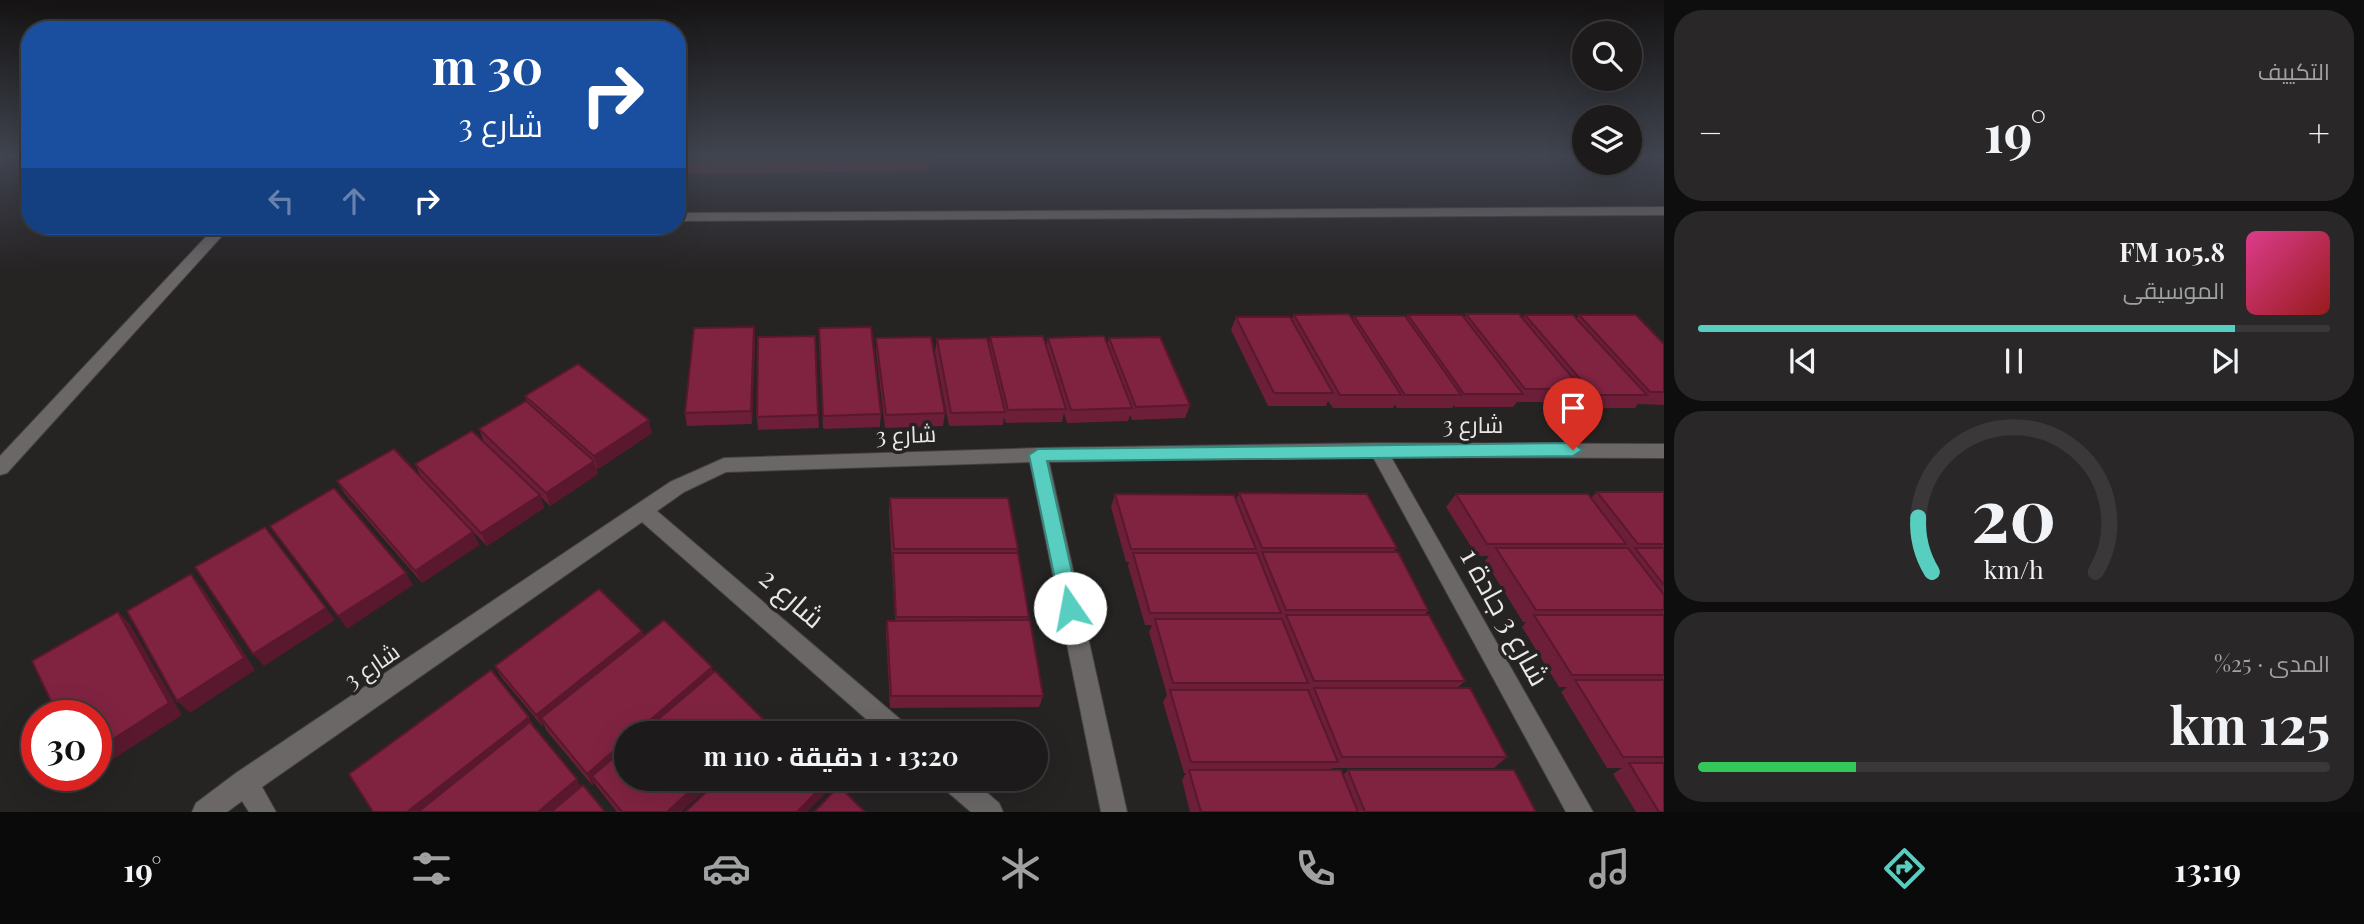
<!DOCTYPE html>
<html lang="ar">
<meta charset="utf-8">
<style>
:root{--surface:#1c1a1a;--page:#292727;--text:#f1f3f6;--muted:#a0a1a2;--line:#3a3839;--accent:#58cec0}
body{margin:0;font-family:"Playfair Display",Cairo,serif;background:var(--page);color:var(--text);direction:rtl;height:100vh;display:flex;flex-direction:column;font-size:26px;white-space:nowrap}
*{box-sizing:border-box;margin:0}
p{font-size:23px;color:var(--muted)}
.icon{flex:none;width:38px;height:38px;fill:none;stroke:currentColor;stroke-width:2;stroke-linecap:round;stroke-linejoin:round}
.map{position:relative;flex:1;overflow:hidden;direction:ltr}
.side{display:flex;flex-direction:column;gap:10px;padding:10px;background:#0f0e0e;width:700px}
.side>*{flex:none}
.top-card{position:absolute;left:21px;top:21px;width:665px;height:214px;border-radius:28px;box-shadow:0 7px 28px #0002,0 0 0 2px var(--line);direction:rtl;background:#1a4fa0;color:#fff;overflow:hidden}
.tools{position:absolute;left:1572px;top:21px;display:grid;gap:14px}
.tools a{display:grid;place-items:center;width:70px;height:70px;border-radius:50%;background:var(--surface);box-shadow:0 7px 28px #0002,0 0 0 2px var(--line);font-size:35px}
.speed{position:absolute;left:21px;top:700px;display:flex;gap:14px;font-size:35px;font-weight:700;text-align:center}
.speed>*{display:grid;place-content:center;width:91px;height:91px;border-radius:50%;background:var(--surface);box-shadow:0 7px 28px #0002,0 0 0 2px var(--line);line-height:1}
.speed .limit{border:10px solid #d22;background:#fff;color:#111}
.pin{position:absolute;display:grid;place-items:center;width:60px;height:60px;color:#fff;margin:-72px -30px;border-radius:50% 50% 50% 0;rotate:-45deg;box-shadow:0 0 7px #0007}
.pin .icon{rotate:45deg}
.me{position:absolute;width:77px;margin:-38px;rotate:348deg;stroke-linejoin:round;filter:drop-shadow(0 0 5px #0008)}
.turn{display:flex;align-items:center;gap:24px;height:147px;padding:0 28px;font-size:32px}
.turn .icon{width:91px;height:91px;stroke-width:2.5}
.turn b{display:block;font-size:49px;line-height:60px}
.lanes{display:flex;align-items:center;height:66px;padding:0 28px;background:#0003;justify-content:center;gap:35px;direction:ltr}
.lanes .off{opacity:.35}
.big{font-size:52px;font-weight:700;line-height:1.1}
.side .card{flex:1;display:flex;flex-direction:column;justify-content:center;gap:10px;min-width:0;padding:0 24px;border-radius:28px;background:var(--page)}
.side .dial{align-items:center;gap:0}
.dial svg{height:182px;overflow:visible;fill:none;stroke:var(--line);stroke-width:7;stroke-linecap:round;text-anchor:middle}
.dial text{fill:var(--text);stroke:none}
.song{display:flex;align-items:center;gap:21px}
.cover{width:84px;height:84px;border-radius:10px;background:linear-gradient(135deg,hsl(330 70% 55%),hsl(0 70% 35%))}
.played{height:7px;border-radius:4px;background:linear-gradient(90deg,var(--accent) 85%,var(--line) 85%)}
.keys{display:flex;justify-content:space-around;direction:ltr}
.heat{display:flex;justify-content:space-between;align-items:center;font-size:38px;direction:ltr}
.charge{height:10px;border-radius:5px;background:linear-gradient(90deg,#34c759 25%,var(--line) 0)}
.trip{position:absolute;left:614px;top:721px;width:434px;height:70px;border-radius:35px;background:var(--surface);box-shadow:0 7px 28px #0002,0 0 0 2px var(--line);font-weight:700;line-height:70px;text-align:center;direction:rtl}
.dock{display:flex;height:112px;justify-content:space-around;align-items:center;background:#0b0a0a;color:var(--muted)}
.dock .icon{width:49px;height:49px}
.dock .on{color:var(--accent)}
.dock b{font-size:32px;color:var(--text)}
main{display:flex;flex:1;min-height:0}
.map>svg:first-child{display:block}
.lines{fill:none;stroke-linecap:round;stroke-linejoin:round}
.minor-casing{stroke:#434141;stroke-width:2}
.minor{fill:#6b6767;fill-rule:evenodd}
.wall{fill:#6d1e38}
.shaded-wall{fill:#59182e}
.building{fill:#7f2341;stroke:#59182e;stroke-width:2}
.route{fill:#58cec0;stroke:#39867d;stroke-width:2}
.labels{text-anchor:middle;stroke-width:7;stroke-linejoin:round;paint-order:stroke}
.street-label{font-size:23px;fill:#e9e7e7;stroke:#262323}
.near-street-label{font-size:28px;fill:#e9e7e7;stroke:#262323}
</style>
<main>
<section class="side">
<div class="card"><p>التكييف</p>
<div class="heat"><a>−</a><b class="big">19°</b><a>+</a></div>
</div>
<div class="card">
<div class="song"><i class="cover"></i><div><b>105.8 FM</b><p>الموسيقى</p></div></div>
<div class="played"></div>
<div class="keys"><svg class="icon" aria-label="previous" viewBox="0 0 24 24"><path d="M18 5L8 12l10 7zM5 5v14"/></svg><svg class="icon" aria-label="pause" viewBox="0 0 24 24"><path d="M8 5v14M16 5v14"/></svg><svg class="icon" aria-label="next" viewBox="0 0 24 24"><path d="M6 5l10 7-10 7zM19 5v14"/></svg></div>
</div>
<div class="card dial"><svg viewBox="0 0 100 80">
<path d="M14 69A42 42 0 1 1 86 69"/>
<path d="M14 69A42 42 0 0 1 8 45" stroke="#58cec0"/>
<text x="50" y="56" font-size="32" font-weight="700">20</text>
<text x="50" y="72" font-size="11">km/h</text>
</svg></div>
<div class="card"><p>المدى · 25%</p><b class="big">125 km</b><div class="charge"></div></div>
</section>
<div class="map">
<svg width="1664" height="812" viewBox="0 0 1664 812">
<rect width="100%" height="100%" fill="#262323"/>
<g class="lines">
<defs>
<g id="minor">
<path d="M1664,207V215L677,221V213Z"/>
<path d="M216,226H231L7,473L0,475V456Z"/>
<path d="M1378,443L1664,444V458L1391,457L1593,812H1566L1373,457L1049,462L1127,812H1101L1030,462L726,472L684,492L657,511L907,725L911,733H882L642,522L262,787L276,812H249L242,801L227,812H192L196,803L236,773L670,482L724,458L1038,448Z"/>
<path d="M940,779H971L999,803L1003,812H971L943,788Z"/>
</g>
</defs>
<use href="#minor" class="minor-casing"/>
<use href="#minor" class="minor"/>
</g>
<g class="wall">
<path d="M677,157H929L928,171L677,174Z"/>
<path d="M1466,314L1523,318L1525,315L1577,318L1579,315L1664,344V405L1638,404L1635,408H1583L1575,398L1572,402H1517L1513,407H1455L1454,405L1452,408H1397L1395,405L1393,408H1333L1328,401L1326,406H1268L1231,330L1236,317L1291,320L1294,315L1352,319L1354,316L1406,318L1408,315L1464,318Z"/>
<path d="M754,327L755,340L752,424L687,426L685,413Z"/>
<path d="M815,336L819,428L758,430L757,417Z"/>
<path d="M990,337L1046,346L1048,338L1107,345L1109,338L1190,405L1185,418L1132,420L1130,415L1128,421L1067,423L1064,413L1062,422L1006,423L1004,417L1003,425L949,426L935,352L937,339L989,344Z"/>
<path d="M876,338L945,413L943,426L885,428L876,351Z"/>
<path d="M819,341L881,414L880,427L823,429Z"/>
<path d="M525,396L652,433L598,469L596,468L598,474L550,506L540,496L544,508L487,546L421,477L415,464L484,442L479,429L527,402Z"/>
<path d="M337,481L473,532L479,545L422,583L345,494Z"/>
<path d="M1597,492H1664V812H1636L1613,774L1622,768H1607L1561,692L1567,687H1559L1522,627L1526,622H1523L1485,561L1489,556H1477L1446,507L1456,494L1591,498Z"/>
<path d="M1239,493L1397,548L1393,552L1428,610L1425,615L1465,681L1457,688L1507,757L1494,768H1332L1331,770L1343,775L1348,770L1536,812H1190L1182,780L1186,773H1184L1163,702L1167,695L1149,632L1152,625H1145L1128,566L1129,562H1126L1111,507L1115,494L1236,500Z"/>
<path d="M890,498L1018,549L1017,553L1029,617L1028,620L1043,696L1039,707L890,708L886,633L887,621L895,620L889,511Z"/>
<path d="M642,631L644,636L713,672L765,721L767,732L765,733H626V779H717L681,812H617L597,787L595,783L592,785L546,730L544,724L542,726L501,677L495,666Z"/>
</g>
<g class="shaded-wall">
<path d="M754,327L755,340L752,424L751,411Z"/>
<path d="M649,420L652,433L598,469L594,456Z"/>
<path d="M594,461L598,474L550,506L546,493Z"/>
<path d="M540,495L544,508L487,546L481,533Z"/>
<path d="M473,532L479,545L422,583L415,571Z"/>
<path d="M406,573L413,585L347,629L338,616Z"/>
<path d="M191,574L202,587L255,670L190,713L177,701Z"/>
<path d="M326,608L335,620L264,666L253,654Z"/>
<path d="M118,612L130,624L182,715L96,770V750Z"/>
<path d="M642,631L645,643L541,718L544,724L542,726L536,715Z"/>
<path d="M712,667L715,679L652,733H635Z"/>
<path d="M529,717L535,728L429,812H407Z"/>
<path d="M765,721L767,732L765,733H752Z"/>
<path d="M626,740V755L592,776L595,783L592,785L587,774Z"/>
<path d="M577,779L582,789L556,812H538Z"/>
<path d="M703,779H717L681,812H667Z"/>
<path d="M829,779H831V788L807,812H797Z"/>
</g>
<g class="building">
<path d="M1349,314L1401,395H1340L1294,315Z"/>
<path d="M1466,314H1519L1582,389H1525Z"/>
<path d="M1408,315H1462L1523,394H1464Z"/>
<path d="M1525,315H1573L1647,395H1594Z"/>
<path d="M1579,315H1636L1664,344V392H1650Z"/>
<path d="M1354,316H1405L1461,395H1405Z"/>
<path d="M1236,317H1290L1333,393H1274Z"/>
<path d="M754,327L751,411L685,413L694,328Z"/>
<path d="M871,327L881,414L823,416L819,328Z"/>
<path d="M815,336L818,415L757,417L758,337Z"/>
<path d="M1043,336L1066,409L1008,410L990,337Z"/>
<path d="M1104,336L1132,408L1071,410L1048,338Z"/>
<path d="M931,337L945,413L886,415L876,338Z"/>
<path d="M1160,337L1190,405L1136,407L1109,338Z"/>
<path d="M987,338L1005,412L951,413L937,339Z"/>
<path d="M578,364L649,420L594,456L525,396Z"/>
<path d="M526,401L594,461L546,493L479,429Z"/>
<path d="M472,431L540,495L481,533L415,464Z"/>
<path d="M394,449L473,532L415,571L337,481Z"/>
<path d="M334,488L406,573L338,616L270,526Z"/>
<path d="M1597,492H1664V544H1638Z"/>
<path d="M1239,493L1367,494L1397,548H1262Z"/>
<path d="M1115,494L1234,495L1256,549H1131Z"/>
<path d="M1456,494H1588L1626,544H1487Z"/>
<path d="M890,498H1008L1018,549H894Z"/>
<path d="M265,527L326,608L253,654L195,567Z"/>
<path d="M1496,548H1628L1664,595V610H1536Z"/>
<path d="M1635,548H1664V585Z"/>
<path d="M1262,552H1398L1428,610H1286Z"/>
<path d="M893,553H1018L1029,617H896Z"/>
<path d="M1133,553H1257L1281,613H1150Z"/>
<path d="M191,574L244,658L177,701L127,611Z"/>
<path d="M599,589L642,631L536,715L495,666Z"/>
<path d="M118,612L169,703L96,750V716H58L32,661Z"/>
<path d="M1286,615H1429L1465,681H1314Z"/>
<path d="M1534,615H1664V675H1572Z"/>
<path d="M1155,619H1282L1308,683H1173Z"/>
<path d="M664,620L712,667L635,733H626V740L587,774L541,718Z"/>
<path d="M1030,620L1043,696H891L887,621Z"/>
<path d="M491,670L529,717L407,812H373L349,774Z"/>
<path d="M715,671L765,721L752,733H642Z"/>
<path d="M1575,680H1664V757H1623Z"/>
<path d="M1314,688H1470L1507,757H1342Z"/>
<path d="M1170,690H1308L1338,762H1191Z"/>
<path d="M530,722L577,779L538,812H418Z"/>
<path d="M777,725L786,733H768Z"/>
<path d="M626,747V779H703L667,812H622L592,776Z"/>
<path d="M1629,763H1664V812H1659Z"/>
<path d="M1189,770H1341L1358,812H1201Z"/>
<path d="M1348,770H1514L1536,812H1365Z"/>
<path d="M720,779H829L797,812H685Z"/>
<path d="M583,785L605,812H551Z"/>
<path d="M839,786L865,812H814Z"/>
</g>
<linearGradient id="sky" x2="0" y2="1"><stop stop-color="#151313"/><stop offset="0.58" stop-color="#414550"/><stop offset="1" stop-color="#414550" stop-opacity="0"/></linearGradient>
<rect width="1664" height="270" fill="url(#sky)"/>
<path class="route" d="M1573,443L1582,450L1573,456L1047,461L1080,608L1077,614L1070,616L1063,614L1061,608L1029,455L1038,449Z"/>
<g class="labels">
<g class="street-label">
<text x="1473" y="433">شارع 3</text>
<text transform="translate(906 435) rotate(-2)" y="8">شارع 3</text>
<text transform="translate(372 666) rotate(-34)" y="8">شارع 3</text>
</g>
<g class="near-street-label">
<text transform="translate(792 598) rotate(41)" y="10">شارع 2</text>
<text transform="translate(1505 617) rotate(61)" y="10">شارع 3 جادة 1</text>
</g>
</g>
</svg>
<div class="tools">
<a><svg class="icon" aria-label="search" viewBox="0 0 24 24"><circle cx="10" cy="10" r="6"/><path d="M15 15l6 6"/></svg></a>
<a><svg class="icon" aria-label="layers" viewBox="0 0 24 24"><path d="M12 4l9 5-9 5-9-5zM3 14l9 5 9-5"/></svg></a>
</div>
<div class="speed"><div class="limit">30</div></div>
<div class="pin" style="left:1573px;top:450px;background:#d93025"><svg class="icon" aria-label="arrive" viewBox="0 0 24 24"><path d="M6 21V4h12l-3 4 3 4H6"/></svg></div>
<svg class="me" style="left:1070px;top:608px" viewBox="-20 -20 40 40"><circle r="19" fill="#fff"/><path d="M0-13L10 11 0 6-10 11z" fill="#58cec0"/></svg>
<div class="trip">13:20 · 1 دقيقة · 110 m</div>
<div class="top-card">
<div class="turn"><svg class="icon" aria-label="right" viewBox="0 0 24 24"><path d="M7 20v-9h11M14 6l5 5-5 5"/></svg><div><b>30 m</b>شارع 3</div></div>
<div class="lanes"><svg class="icon off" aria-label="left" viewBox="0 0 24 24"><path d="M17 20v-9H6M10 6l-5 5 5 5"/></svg><svg class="icon off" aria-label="ahead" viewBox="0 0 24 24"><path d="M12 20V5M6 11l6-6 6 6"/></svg><svg class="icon" aria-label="right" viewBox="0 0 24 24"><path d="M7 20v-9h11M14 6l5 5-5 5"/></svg></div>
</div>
</div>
</main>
<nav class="dock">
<b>13:19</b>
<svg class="icon on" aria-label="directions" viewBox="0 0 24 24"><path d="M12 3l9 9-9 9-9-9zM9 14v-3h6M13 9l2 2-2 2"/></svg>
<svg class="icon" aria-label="music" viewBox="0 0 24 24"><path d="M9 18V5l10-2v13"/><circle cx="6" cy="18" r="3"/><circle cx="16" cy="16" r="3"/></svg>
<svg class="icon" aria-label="phone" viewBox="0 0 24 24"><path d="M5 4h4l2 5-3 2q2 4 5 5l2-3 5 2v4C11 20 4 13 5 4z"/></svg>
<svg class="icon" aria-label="climate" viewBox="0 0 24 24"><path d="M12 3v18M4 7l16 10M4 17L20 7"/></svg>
<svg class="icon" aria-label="car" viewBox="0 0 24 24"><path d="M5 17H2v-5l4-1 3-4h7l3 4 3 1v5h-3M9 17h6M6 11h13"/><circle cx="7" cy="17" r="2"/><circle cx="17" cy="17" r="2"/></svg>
<svg class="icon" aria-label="filters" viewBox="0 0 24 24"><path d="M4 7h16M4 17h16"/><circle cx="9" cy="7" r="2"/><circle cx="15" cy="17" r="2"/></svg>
<b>19°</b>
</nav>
